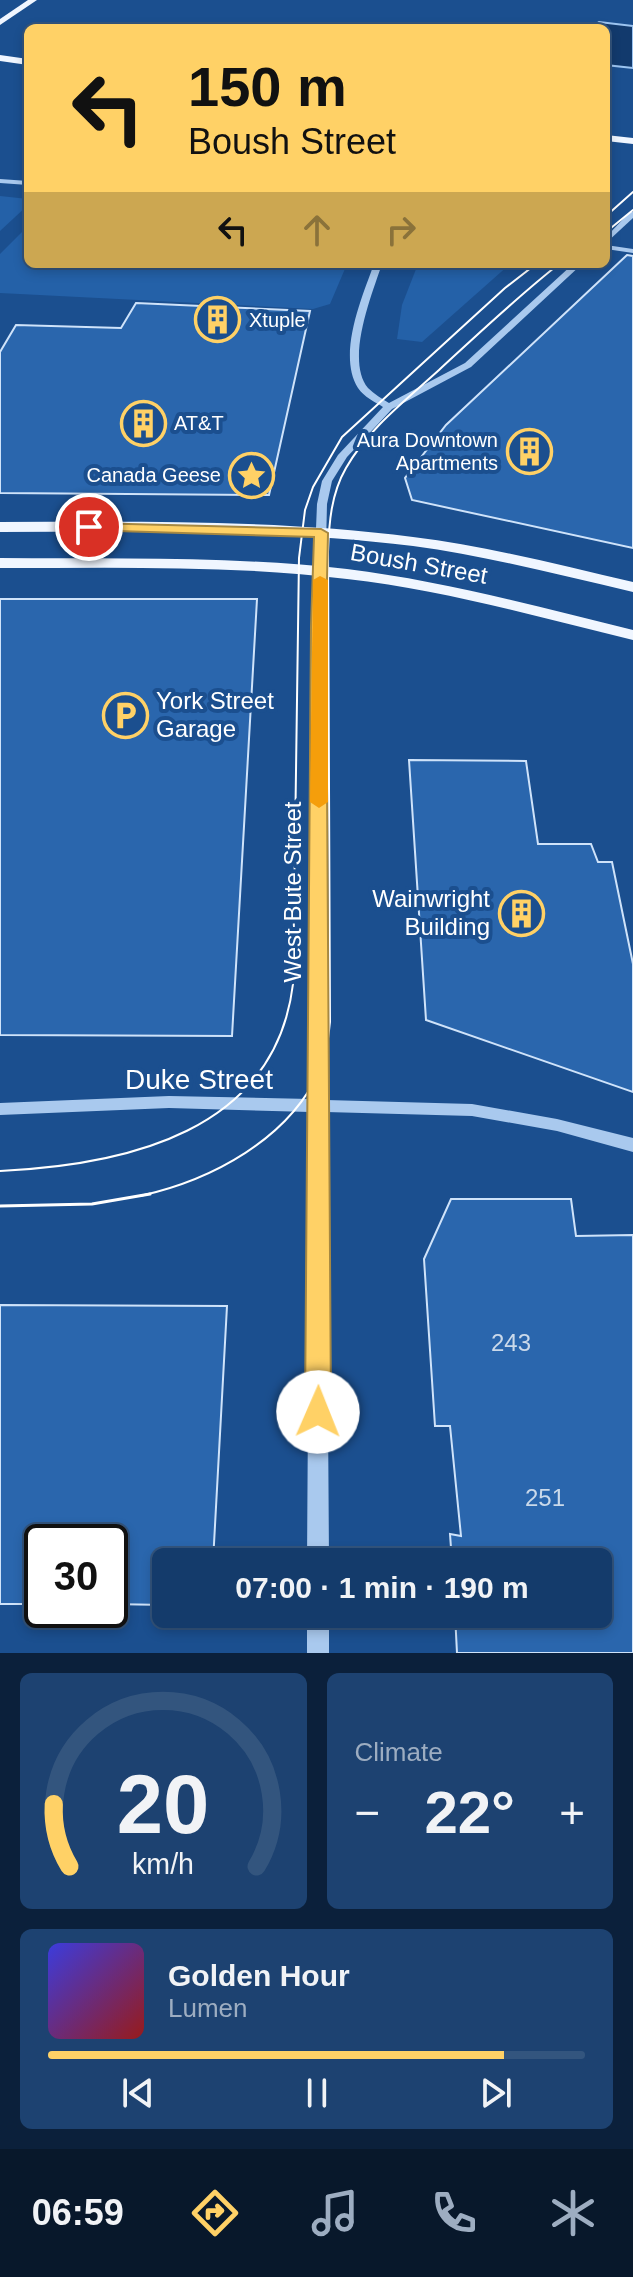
<!DOCTYPE html>
<meta charset="utf-8">
<style>
:root{--surface:#143b6b;--page:#1d4271;--text:#f1f3f6;--muted:#9dadc1;--line:#33557e;--accent:#ffd166}
body{margin:0;font-family:Arial,sans-serif;background:var(--page);color:var(--text);height:100vh;display:flex;flex-direction:column;font-size:30px;white-space:nowrap}
*{box-sizing:border-box;margin:0}
p{font-size:26px;color:var(--muted)}
.icon{flex:none;width:44px;height:44px;fill:none;stroke:currentColor;stroke-width:2;stroke-linecap:round;stroke-linejoin:round}
.map{position:relative;height:1653px;overflow:hidden}
.panel{display:flex;flex-direction:column;gap:20px;padding:20px;background:#0b203b;flex:1}
.panel>*{flex:none}
.guide{position:absolute;left:24px;top:24px;width:586px;height:244px;border-radius:12px;box-shadow:0 4px 12px #0003,0 0 0 2px var(--line);background:#ffd166;color:#111;overflow:hidden}
.speed{position:absolute;left:24px;top:1524px;display:flex;gap:16px;font-size:40px;font-weight:700;text-align:center}
.speed>*{display:grid;place-content:center;width:104px;height:104px;border-radius:50%;background:var(--surface);box-shadow:0 4px 12px #0003,0 0 0 2px var(--line);line-height:1}
.speed .limit{border:4px solid #111;border-radius:12px;background:#fff;color:#111}
.pin{position:absolute;display:grid;place-items:center;width:68px;height:68px;color:#fff;margin:-34px;border:4px solid #fff;border-radius:50%;box-shadow:0 2px 8px #0007}
.me{position:absolute;width:88px;margin:-44px;rotate:1deg;stroke-linejoin:round;filter:drop-shadow(0 0 6px #0008)}
.turn{display:flex;align-items:center;gap:28px;height:168px;padding:0 32px;font-size:36px}
.turn .icon{width:104px;height:104px;stroke-width:2.5}
.turn b{display:block;font-size:56px;line-height:68px}
.lanes{display:flex;align-items:center;height:76px;padding:0 32px;background:#0003;justify-content:center;gap:40px;direction:ltr}
.lanes .off{opacity:.35}
.big{font-size:60px;font-weight:600;line-height:1.1}
.panel .card{flex:1;display:flex;flex-direction:column;justify-content:center;gap:12px;min-width:0;padding:0 28px;border-radius:12px;background:var(--page)}
.panel .dial{align-items:center;gap:0}
.dial svg{height:208px;overflow:visible;fill:none;stroke:var(--line);stroke-width:7;stroke-linecap:round;text-anchor:middle}
.dial text{fill:var(--text);stroke:none}
.song{display:flex;align-items:center;gap:24px}
.cover{width:96px;height:96px;border-radius:12px;background:linear-gradient(135deg,hsl(240 70% 55%),hsl(0 70% 35%))}
.played{height:8px;border-radius:4px;background:linear-gradient(90deg,var(--accent) 85%,var(--line) 85%)}
.keys{display:flex;justify-content:space-around;direction:ltr}
.heat{display:flex;justify-content:space-between;align-items:center;font-size:44px;direction:ltr}
.panel .tiles{flex:1;display:grid;gap:20px;grid-template-columns:1fr 1fr}
.card:last-child{grid-column:span 2}
.trip{position:absolute;left:152px;top:1548px;width:460px;height:80px;border-radius:12px;background:var(--surface);box-shadow:0 4px 12px #0003,0 0 0 2px var(--line);font-weight:600;line-height:80px;text-align:center}
.tabs{display:flex;height:128px;justify-content:space-around;align-items:center;background:#08182b;color:var(--muted)}
.tabs .icon{width:56px;height:56px}
.tabs .on{color:var(--accent)}
.tabs b{font-size:36px;color:var(--text)}
.map>svg:first-child{display:block}
.green{fill:#2461a8}
.water{fill:#123a6d;stroke:#9cc4f0;stroke-width:2}
.building{fill:#2a66ad;stroke:#cfe3fa;stroke-width:2}
.lines{fill:none;stroke-linecap:round;stroke-linejoin:round}
.minor{fill:#a9c9ee;fill-rule:evenodd}
.major{fill:#f0f6ff;fill-rule:evenodd}
.tram-far1{stroke:#fff;stroke-width:2}
.tram{stroke:#fff;stroke-width:3}
.route{fill:#ffd166;stroke:#a68842;stroke-width:2}
.slow{fill:#f59e0b}
.labels{text-anchor:middle;stroke-width:8;stroke-linejoin:round;paint-order:stroke}
.far-poi-label{font-size:20px;fill:#fff;stroke:#1b4f8f;text-anchor:start}
.street-label{font-size:24px;fill:#fff;stroke:#1b4f8f}
.poi-label{font-size:24px;fill:#fff;stroke:#1b4f8f;text-anchor:start}
.near-number-label{font-size:24px;fill:#cad9ea}
.near-street-label{font-size:28px;fill:#fff;stroke:#1b4f8f}
</style>
<div class="map">
<svg width="633" height="1653" viewBox="0 0 633 1653">
<rect width="100%" height="100%" fill="#1b4f8f"/>
<g class="green">
<path d="M0,196L28,199V205L0,231Z"/>
<path d="M28,226V264H347L330,304L313,309L0,293V254Z"/>
<path d="M418,264H510L422,342L397,339L402,305Z"/>
</g>
<path class="water" d="M599,22L633,26V68L606,65V28H590Z"/>
<g class="building">
<path d="M627,255L633,256V548L412,500L405,478L446,425Z"/>
<path d="M136,303L310,311L269,495L0,493V352L16,325L121,328Z"/>
<path d="M0,599H257L232,1036L0,1035Z"/>
<path d="M409,760L526,761L538,844H591L598,862H612L633,964V1092L426,1020Z"/>
<path d="M451,1199H571L576,1236L633,1235V1653H457L455,1614H598V1562H452L450,1534L461,1536L450,1426H435L424,1259Z"/>
<path d="M0,1305L227,1306L213,1562H166V1605L110,1604V1542H42V1604H0Z"/>
</g>
<g class="lines">
<g class="minor">
<path d="M0,179L28,181V185L0,183Z"/>
<path d="M630,212H633V218L606,243V237Z"/>
<path d="M606,245L633,249V253L606,249Z"/>
<path d="M374,264H382C372,294 345,360 368,388C374,394 382,399 389,403L465,363L573,264H582L471,367L392,409L347,457L332,481L327,504L324,627L326,1100L472,1104L557,1119L633,1138V1152L557,1131L472,1116L326,1112L329,1562H307L310,1112L169,1108L0,1115V1103L169,1096L310,1099L312,627L317,504L322,481L338,455L383,407C375,402 364,397 358,388C337,355 362,297 374,264Z"/>
<rect x="307" y="1614" width="22" height="39"/>
</g>
<g class="major">
<path d="M28,0H37L0,25V19Z"/>
<path d="M0,55L28,59V65L0,61Z"/>
<path d="M606,135L633,138V144L606,141Z"/>
<path d="M0,522C137,522 276,519 413,537C487,546 560,565 633,582V592C560,575 487,556 413,546C276,529 137,532 0,532Z"/>
<path d="M0,558C115,559 232,556 347,569C444,581 539,607 633,630V640C539,617 444,590 347,579C232,565 116,568 0,568Z"/>
</g>
<g class="tram-far1">
<path d="M606,216L633,192"/>
<path d="M606,232L633,210"/>
<path d="M0,1171C126,1165 275,1132 293,984L299,558L305,510L313,487L342,437L505,288L536,264"/>
<path d="M140,1196C212,1180 289,1139 320,1070C327,1055 328,1038 330,1022L328,552C329,523 331,494 346,468C368,429 406,400 439,370C478,334 517,297 559,264"/>
</g>
<path class="tram" d="M0,1206L92,1204L150,1194"/>
</g>
<path class="route" d="M89,523L321,529L328,533L326,627L331,1412L328,1420L318,1423L309,1420L305,1412L311,627L314,537L84,530L82,527Z"/>
<path class="slow" d="M320,576L328,580V802L319,808L310,802L313,580Z"/>
<defs>
<symbol id="building-ring" viewBox="-11 -11 22 22"><circle r="9.5" fill="#1b4f8f" stroke="#ffd166" stroke-width="1.5"/><path d="M-4-6H4V6H1V3H-1V6H-4ZM-2.5-4.3h1.7v1.8h-1.7ZM.8-4.3h1.7v1.8H.8ZM-2.5-1h1.7V.8h-1.7ZM.8-1h1.7V.8H.8Z" fill="#ffd166"/></symbol>
<symbol id="sight-ring" viewBox="-11 -11 22 22"><circle r="9.5" fill="#1b4f8f" stroke="#ffd166" stroke-width="1.5"/><path d="M0-6L1.8-2.2L6-1.7L2.9 1.2L3.7 5.4L0 3.3L-3.7 5.4L-2.9 1.2L-6-1.7L-1.8-2.2Z" fill="#ffd166"/></symbol>
<symbol id="parking-ring" viewBox="-11 -11 22 22"><circle r="9.5" fill="#1b4f8f" stroke="#ffd166" stroke-width="1.5"/><path d="M-3.5-5.5H1a3.5 3.5 0 0 1 0 7H-1V5.5H-3.5ZM-1-3.4V-.6H.8a1.4 1.4 0 0 0 0-2.8Z" fill="#ffd166"/></symbol>
</defs>
<g fill-rule="evenodd">
<use href="#building-ring" x="192" y="294" width="51" height="51"/>
<use href="#building-ring" x="118" y="398" width="51" height="51"/>
<use href="#building-ring" x="504" y="426" width="51" height="51"/>
<use href="#sight-ring" x="226" y="450" width="51" height="51"/>
<use href="#parking-ring" x="100" y="690" width="51" height="51"/>
<use href="#building-ring" x="496" y="888" width="51" height="51"/>
</g>
<g class="labels">
<g class="far-poi-label">
<text x="249" y="327">Xtuple</text>
<text x="174" y="430">AT&amp;T</text>
<text x="498" y="447" text-anchor="end">Aura Downtown<tspan x="498" dy="23">Apartments</tspan></text>
<text x="221" y="482" text-anchor="end">Canada Geese</text>
</g>
<g class="street-label">
<text transform="translate(419 564) rotate(10)" y="8">Boush Street</text>
<text transform="translate(293 892) rotate(-90)" y="8">West Bute Street</text>
</g>
<g class="poi-label">
<text x="156" y="709">York Street<tspan x="156" dy="28">Garage</tspan></text>
<text x="490" y="907" text-anchor="end">Wainwright<tspan x="490" dy="28">Building</tspan></text>
</g>
<g class="near-number-label">
<text x="511" y="1351">243</text>
<text x="545" y="1506">251</text>
</g>
<g class="near-street-label">
<text x="199" y="1089">Duke Street</text>
</g>
</g>
</svg>
<div class="speed"><div class="limit">30</div></div>
<div class="pin" style="left:89px;top:527px;background:#d93025"><svg class="icon" aria-label="arrive" viewBox="0 0 24 24"><path d="M6 21V4h12l-3 4 3 4H6"/></svg></div>
<svg class="me" style="left:318px;top:1412px" viewBox="-20 -20 40 40"><circle r="19" fill="#fff"/><path d="M0-13L10 11 0 6-10 11z" fill="#ffd166"/></svg>
<div class="trip">07:00 · 1 min · 190 m</div>
<div class="guide">
<div class="turn"><svg class="icon" aria-label="left" viewBox="0 0 24 24"><path d="M17 20v-9H6M10 6l-5 5 5 5"/></svg><div><b>150 m</b>Boush Street</div></div>
<div class="lanes"><svg class="icon" aria-label="left" viewBox="0 0 24 24"><path d="M17 20v-9H6M10 6l-5 5 5 5"/></svg><svg class="icon off" aria-label="ahead" viewBox="0 0 24 24"><path d="M12 20V5M6 11l6-6 6 6"/></svg><svg class="icon off" aria-label="right" viewBox="0 0 24 24"><path d="M7 20v-9h11M14 6l5 5-5 5"/></svg></div>
</div>
</div>
<section class="panel">
<div class="tiles">
<div class="card dial"><svg viewBox="0 0 100 80">
<path d="M14 69A42 42 0 1 1 86 69"/>
<path d="M14 69A42 42 0 0 1 8 45" stroke="#ffd166"/>
<text x="50" y="56" font-size="32" font-weight="700">20</text>
<text x="50" y="72" font-size="11">km/h</text>
</svg></div>
<div class="card"><p>Climate</p>
<div class="heat"><a>−</a><b class="big">22°</b><a>+</a></div>
</div>
<div class="card">
<div class="song"><i class="cover"></i><div><b>Golden Hour</b><p>Lumen</p></div></div>
<div class="played"></div>
<div class="keys"><svg class="icon" aria-label="previous" viewBox="0 0 24 24"><path d="M18 5L8 12l10 7zM5 5v14"/></svg><svg class="icon" aria-label="pause" viewBox="0 0 24 24"><path d="M8 5v14M16 5v14"/></svg><svg class="icon" aria-label="next" viewBox="0 0 24 24"><path d="M6 5l10 7-10 7zM19 5v14"/></svg></div>
</div>
</div>
</section>
<nav class="tabs">
<b>06:59</b>
<svg class="icon on" aria-label="directions" viewBox="0 0 24 24"><path d="M12 3l9 9-9 9-9-9zM9 14v-3h6M13 9l2 2-2 2"/></svg>
<svg class="icon" aria-label="music" viewBox="0 0 24 24"><path d="M9 18V5l10-2v13"/><circle cx="6" cy="18" r="3"/><circle cx="16" cy="16" r="3"/></svg>
<svg class="icon" aria-label="phone" viewBox="0 0 24 24"><path d="M5 4h4l2 5-3 2q2 4 5 5l2-3 5 2v4C11 20 4 13 5 4z"/></svg>
<svg class="icon" aria-label="climate" viewBox="0 0 24 24"><path d="M12 3v18M4 7l16 10M4 17L20 7"/></svg>
</nav>
